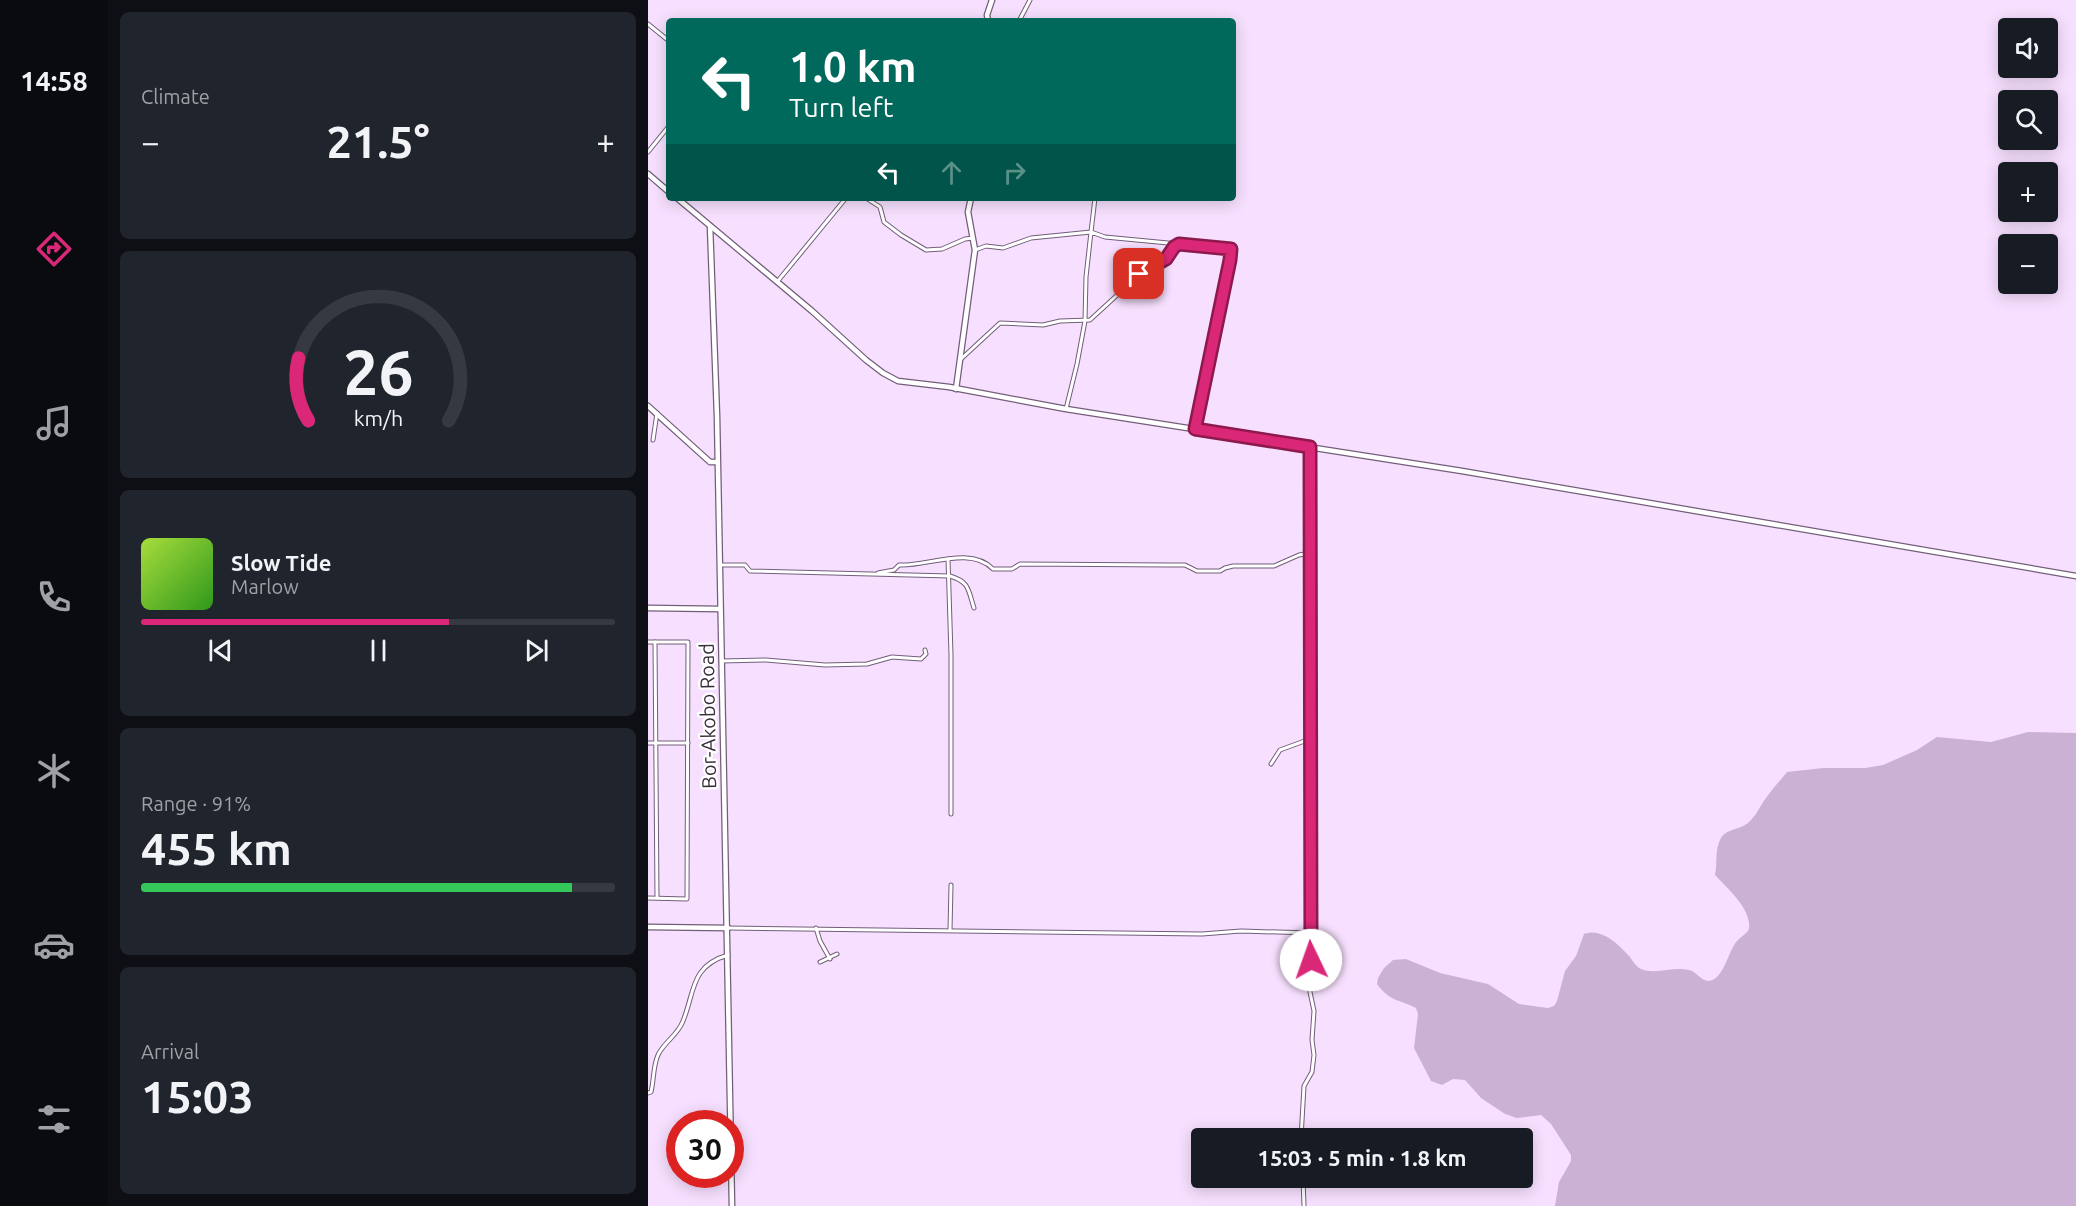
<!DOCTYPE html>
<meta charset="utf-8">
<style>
:root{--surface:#171b24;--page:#20242c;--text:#f1f3f6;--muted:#9ea1a6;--line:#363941;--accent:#db2777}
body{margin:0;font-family:Ubuntu,sans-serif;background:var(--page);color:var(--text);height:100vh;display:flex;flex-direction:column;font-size:22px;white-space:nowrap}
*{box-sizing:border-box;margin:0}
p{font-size:20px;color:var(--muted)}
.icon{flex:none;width:33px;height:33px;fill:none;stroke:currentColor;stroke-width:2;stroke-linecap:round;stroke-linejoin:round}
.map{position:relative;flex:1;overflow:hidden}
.details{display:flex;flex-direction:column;gap:12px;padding:12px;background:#0d0f14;width:540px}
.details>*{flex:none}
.banner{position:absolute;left:18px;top:18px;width:570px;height:183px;border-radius:6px;box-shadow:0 3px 15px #0003;background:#00695c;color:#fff;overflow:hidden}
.controls{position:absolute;left:1350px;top:18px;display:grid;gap:12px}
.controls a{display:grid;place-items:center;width:60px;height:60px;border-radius:6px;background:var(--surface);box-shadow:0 3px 15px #0003;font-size:30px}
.speed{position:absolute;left:18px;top:1110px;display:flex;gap:12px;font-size:30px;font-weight:700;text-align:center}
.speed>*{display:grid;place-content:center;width:78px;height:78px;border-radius:50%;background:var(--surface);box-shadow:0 3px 15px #0003;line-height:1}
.speed .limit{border:9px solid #d22;background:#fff;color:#111}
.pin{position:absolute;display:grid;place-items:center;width:51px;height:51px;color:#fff;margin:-26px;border-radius:12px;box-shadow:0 3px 9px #0006}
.me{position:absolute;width:66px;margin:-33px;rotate:357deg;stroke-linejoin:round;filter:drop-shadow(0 0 4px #0008)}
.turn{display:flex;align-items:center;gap:21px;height:126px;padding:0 24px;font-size:27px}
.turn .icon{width:78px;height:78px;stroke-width:2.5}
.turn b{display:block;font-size:42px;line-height:51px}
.lanes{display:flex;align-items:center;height:57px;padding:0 24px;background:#0003;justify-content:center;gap:30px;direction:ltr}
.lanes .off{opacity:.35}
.big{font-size:45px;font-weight:600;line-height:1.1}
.details .tile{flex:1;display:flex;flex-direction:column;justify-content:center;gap:9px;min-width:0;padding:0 21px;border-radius:9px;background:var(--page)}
.details .dial{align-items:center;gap:0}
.dial svg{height:156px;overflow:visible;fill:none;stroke:var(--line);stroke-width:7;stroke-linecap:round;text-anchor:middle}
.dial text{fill:var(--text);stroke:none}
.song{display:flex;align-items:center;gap:18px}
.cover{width:72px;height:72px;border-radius:9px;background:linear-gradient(135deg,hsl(80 70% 55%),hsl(110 70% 35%))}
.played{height:6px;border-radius:3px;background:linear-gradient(90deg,var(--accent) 65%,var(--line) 65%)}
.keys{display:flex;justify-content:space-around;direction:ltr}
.heat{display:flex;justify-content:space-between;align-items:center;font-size:33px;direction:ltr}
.charge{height:9px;border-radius:4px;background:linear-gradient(90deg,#34c759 91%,var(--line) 0)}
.trip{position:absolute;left:543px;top:1128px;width:342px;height:60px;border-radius:6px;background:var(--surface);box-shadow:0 3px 15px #0003;font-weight:600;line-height:60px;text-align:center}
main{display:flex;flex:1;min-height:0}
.tabs{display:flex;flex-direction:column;width:108px;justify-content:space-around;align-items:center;background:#090b0e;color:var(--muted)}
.tabs .icon{width:42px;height:42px}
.tabs .active{color:var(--accent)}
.tabs b{font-size:27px;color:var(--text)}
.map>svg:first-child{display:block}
.green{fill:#cbb2d4}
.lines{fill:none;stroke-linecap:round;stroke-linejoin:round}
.minor-casing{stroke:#725e79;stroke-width:5}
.tertiary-casing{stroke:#725e79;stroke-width:7}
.minor{stroke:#fff;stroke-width:3}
.tertiary{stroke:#fff;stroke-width:4.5}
.route-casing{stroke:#8e194d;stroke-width:15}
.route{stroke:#db2777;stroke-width:10}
.labels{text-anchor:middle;stroke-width:4.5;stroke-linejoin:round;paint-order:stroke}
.street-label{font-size:20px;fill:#39303c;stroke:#fff}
</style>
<main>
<nav class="tabs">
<b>14:58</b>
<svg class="icon active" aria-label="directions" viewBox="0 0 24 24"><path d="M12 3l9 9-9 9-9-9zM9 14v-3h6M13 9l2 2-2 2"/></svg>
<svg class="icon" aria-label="music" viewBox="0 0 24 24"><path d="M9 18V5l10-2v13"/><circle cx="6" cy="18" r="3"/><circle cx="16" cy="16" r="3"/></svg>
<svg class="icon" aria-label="phone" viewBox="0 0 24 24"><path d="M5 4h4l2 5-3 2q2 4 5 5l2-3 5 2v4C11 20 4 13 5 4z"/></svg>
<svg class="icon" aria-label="climate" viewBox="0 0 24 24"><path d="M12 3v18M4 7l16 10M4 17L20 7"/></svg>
<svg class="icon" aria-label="car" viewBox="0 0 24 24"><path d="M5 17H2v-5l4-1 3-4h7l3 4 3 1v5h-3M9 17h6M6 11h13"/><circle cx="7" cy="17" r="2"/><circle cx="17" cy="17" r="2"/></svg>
<svg class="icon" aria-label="filters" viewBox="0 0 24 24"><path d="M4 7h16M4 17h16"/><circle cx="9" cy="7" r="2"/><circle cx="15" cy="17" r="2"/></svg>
</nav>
<section class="details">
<div class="tile"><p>Climate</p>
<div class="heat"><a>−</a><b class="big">21.5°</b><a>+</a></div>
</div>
<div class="tile dial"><svg viewBox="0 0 100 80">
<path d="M14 69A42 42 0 1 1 86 69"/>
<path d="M14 69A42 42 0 0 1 9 37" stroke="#db2777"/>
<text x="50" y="56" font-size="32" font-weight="700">26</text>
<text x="50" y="72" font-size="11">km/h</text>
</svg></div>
<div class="tile">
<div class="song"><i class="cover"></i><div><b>Slow Tide</b><p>Marlow</p></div></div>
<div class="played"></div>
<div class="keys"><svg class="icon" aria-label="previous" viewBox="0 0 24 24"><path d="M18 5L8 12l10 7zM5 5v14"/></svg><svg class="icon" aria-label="pause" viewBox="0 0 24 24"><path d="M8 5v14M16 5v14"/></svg><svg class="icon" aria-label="next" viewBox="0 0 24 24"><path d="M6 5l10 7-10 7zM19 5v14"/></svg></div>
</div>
<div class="tile"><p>Range · 91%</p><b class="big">455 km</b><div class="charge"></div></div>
<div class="tile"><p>Arrival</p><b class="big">15:03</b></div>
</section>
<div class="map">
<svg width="1428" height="1206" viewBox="0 0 1428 1206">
<rect width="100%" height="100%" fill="#f7e0ff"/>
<path class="green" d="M1380,732L1428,733V1206H907L911,1182L923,1161V1155L903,1124L893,1115L869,1118L857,1114L833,1098L817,1080L805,1079L794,1085L783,1081L766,1048L770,1014L768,1008C752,1000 741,1001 729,984L730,978L736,968L745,960L758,959L792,973L840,984L871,1004L900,1008L906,1006L909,1001L917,971L928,956L936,934C954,927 971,945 982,957C984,960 988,966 991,968C1005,976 1026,966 1041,970C1048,971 1053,981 1061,981C1076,979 1080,951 1089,941C1094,935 1103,933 1101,923C1099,905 1079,888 1067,875C1070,861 1066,851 1073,838C1079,828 1093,830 1101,822C1108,816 1112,806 1118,798C1124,789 1132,781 1139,772L1175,768H1217L1235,765L1269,750L1289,737L1343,742Z"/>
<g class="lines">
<defs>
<g id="minor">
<path d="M371,21L382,0"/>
<path d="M0,24L21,41"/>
<path d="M0,152L21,126"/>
<path d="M218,198L232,207L236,222L253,235L278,250L294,249L317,239L325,238"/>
<path d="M327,250L338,246L355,248L383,238L443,232L447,198"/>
<path d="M129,282L198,198"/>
<path d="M313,359L352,323L395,325L412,321L442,320L491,275L518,259L530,245"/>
<path d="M418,409L429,364L437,321L438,277L443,232L457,237L583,249L582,260L547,429"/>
<path d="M5,440L9,413"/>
<path d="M300,559L303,655V814"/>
<path d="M72,565H97L102,571L302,576C322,582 320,590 326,608"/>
<path d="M230,573L246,570L251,565C278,567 322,545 345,569H364L372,564L522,565H537L549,571H572L577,568L585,566H626L651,555L662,553"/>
<path d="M0,642H40L39,899L0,898"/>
<path d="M7,642L9,898"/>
<path d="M74,661L118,660L177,665L219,664L244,657L273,659L278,654L277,650"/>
<path d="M0,743H40"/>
<path d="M623,764L632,750L662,739"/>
<path d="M80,928L554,934L593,931L662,933"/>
<path d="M168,928L172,941L182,959"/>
<path d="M302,930L303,885"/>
<path d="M172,962L189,954"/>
<path d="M0,1093L3,1092C6,1080 5,1066 10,1055C16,1042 30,1035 35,1021C47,992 42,966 80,955"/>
<path d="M653,1138L656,1086L664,1072L666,1055L664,1040L666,1011L662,992L664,941L662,933V447"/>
<path d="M655,1178L656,1206"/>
</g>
<g id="tertiary">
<path d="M340,21L339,15L344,0"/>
<path d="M0,174L21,192"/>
<path d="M29,198L164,311L218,360L235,373L250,381L301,387L418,409L814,471L1428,576"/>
<path d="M62,226L69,416L84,1206"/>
<path d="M308,389L327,250L320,212L323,198"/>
<path d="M0,406L62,462H69"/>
<path d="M0,608L72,609"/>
<path d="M0,927L80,928"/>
</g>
</defs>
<use href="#minor" class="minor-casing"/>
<use href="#tertiary" class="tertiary-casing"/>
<use href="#minor" class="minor"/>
<use href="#tertiary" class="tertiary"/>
</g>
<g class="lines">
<defs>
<path id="route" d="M491,274L518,259L526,247L531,244L583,249L582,260L547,429L662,447L663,960"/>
</defs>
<use href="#route" class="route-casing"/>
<use href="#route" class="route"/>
</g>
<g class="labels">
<g class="street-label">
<text transform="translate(60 716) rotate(-91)" y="7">Bor-Akobo Road</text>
</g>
</g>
</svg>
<div class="controls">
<a><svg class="icon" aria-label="sound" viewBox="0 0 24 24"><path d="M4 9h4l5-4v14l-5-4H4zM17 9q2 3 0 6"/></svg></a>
<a><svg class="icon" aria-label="search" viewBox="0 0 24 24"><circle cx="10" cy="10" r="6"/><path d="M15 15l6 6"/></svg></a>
<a>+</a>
<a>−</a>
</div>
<div class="speed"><div class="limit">30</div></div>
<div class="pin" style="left:491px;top:274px;background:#d93025"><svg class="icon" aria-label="arrive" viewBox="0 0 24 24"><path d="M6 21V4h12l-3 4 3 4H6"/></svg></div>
<svg class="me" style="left:663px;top:960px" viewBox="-20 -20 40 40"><circle r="19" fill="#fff"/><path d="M0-13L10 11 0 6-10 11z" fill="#db2777"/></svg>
<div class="trip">15:03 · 5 min · 1.8 km</div>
<div class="banner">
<div class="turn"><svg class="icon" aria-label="left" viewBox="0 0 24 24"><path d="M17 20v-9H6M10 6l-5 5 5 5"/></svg><div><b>1.0 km</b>Turn left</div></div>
<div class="lanes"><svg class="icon" aria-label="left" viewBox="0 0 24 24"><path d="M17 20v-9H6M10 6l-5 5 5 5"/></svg><svg class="icon off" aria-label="ahead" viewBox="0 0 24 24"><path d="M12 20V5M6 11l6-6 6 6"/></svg><svg class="icon off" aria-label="right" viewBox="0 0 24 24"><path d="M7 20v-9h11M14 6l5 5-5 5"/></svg></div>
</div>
</div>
</main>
